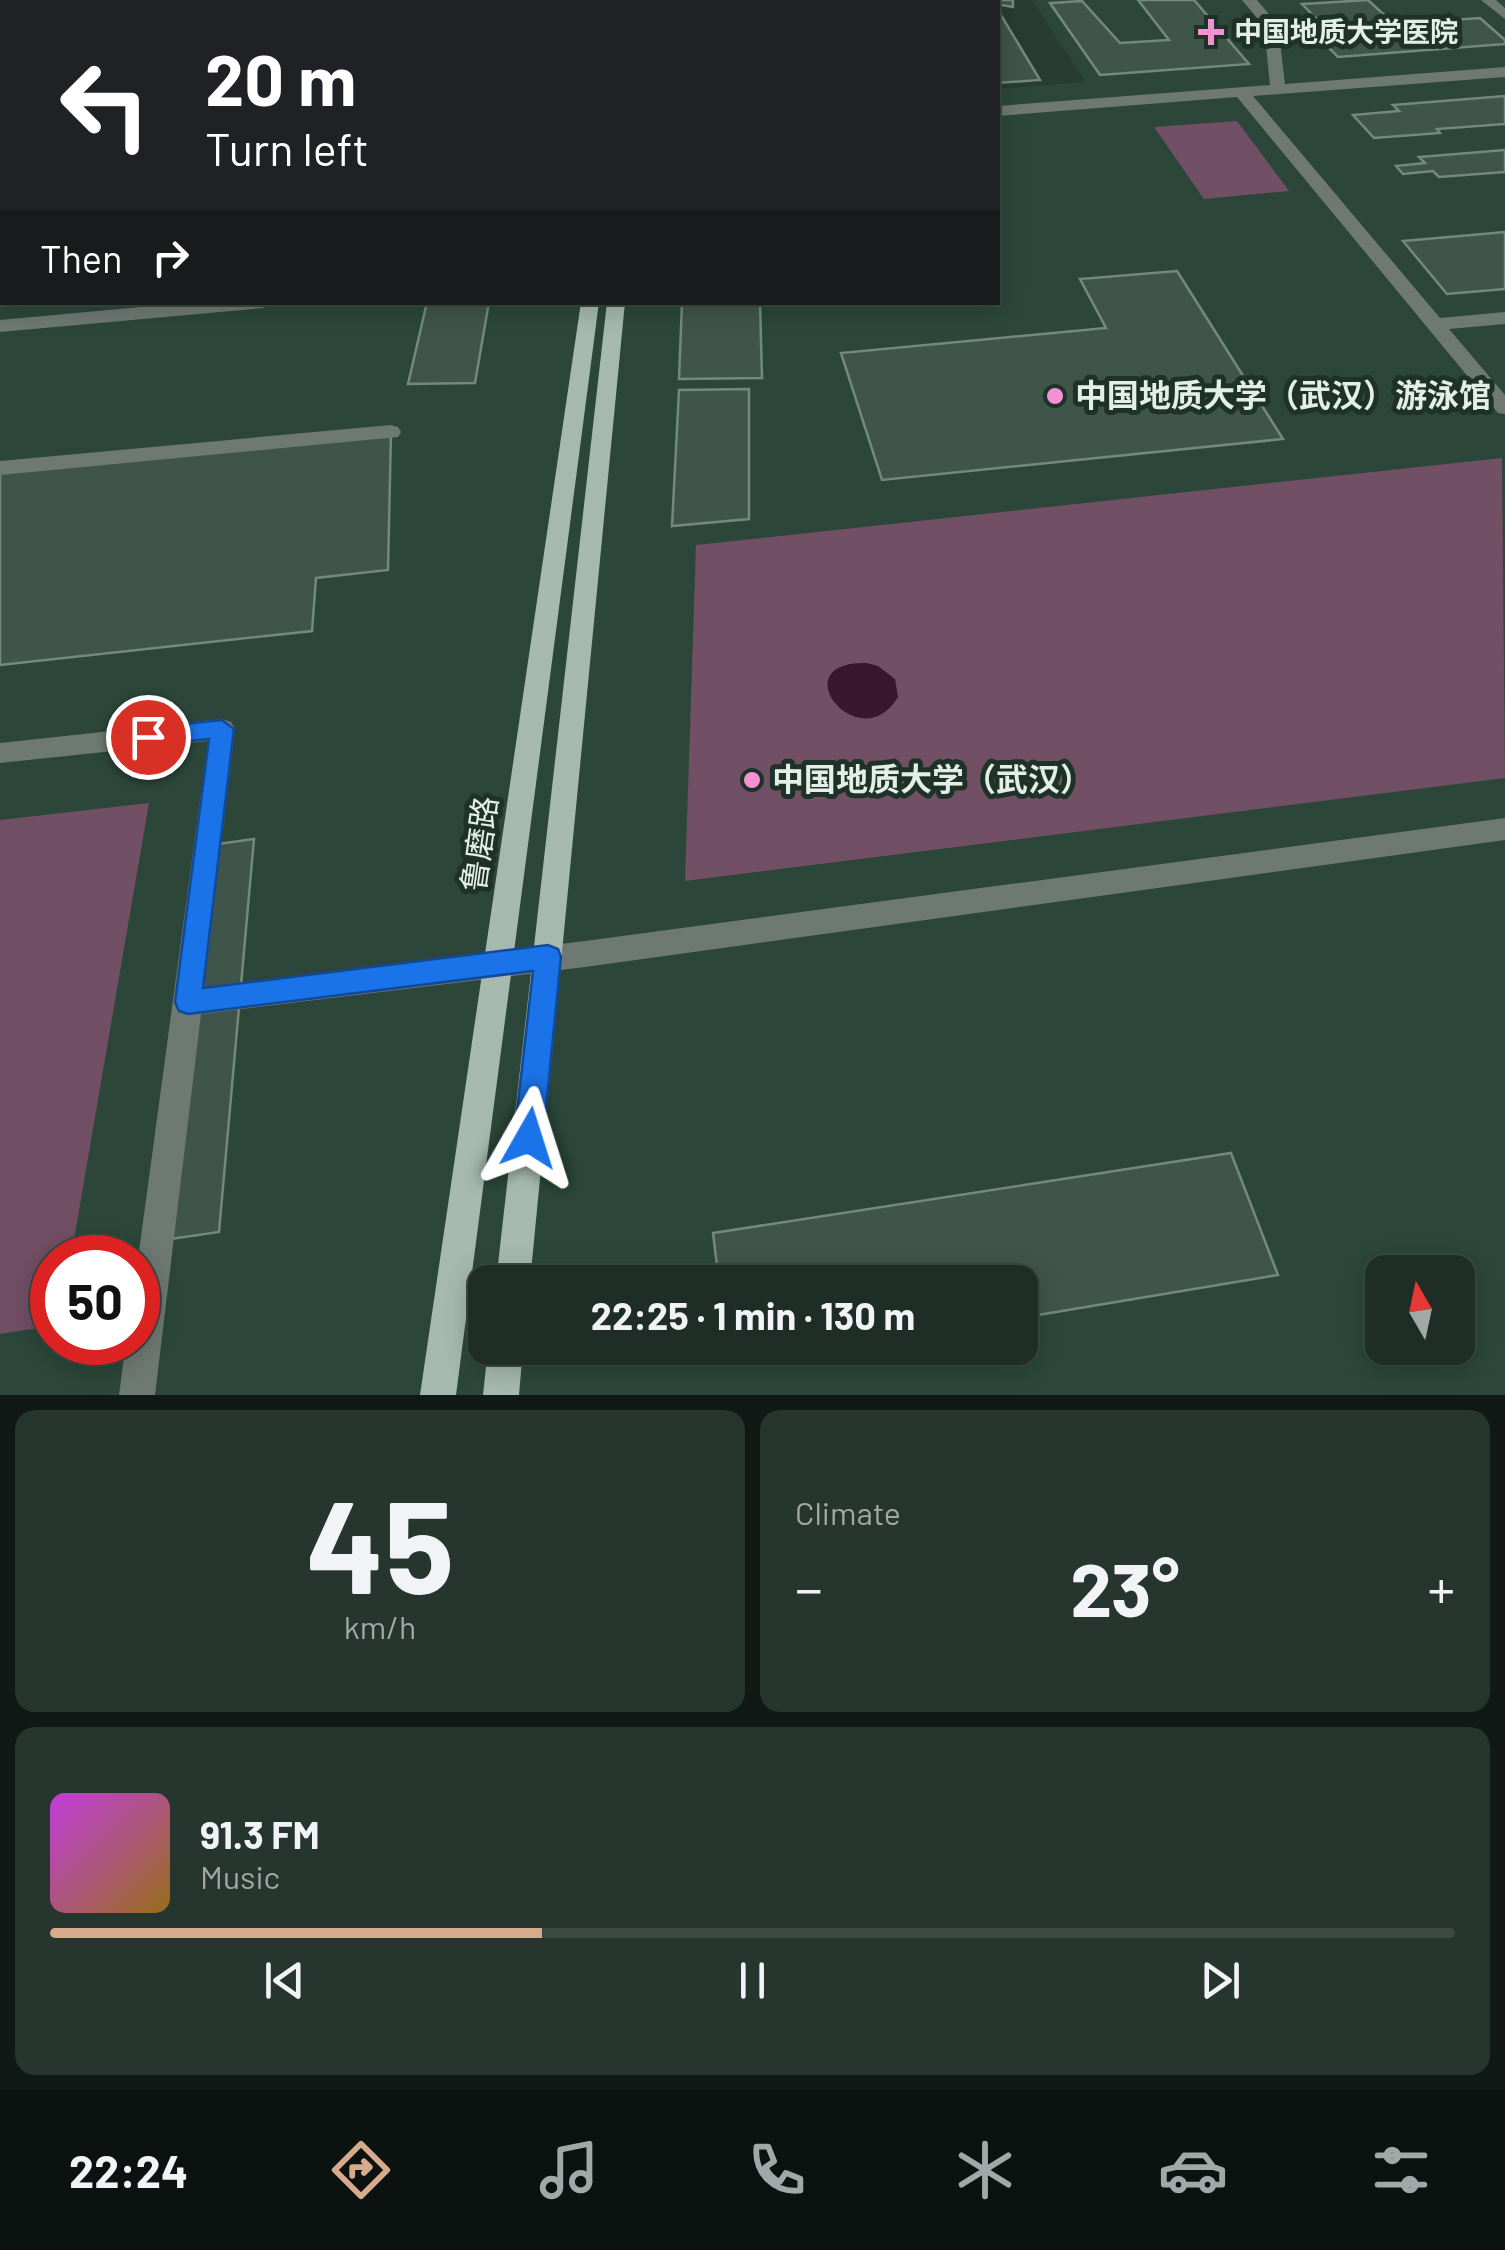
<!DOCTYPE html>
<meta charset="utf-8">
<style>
:root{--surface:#1e2d26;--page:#26352e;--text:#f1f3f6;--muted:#a1a8a7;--line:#3c4943;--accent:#d6ab8b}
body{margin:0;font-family:Barlow,"Noto Sans SC",sans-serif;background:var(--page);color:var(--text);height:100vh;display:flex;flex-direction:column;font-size:38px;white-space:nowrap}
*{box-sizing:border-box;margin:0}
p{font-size:32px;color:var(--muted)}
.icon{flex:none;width:55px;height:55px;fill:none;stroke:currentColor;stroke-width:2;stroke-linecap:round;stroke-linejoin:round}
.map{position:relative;height:1395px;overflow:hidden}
.side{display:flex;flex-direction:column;gap:15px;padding:15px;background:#101915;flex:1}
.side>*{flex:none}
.top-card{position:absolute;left:0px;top:0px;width:1000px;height:305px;box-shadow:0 5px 25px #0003,0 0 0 2px var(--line);background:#202124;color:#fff;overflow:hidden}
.needle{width:65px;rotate:351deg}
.controls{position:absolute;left:1365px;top:1255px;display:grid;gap:20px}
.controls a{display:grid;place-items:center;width:110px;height:110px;border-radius:20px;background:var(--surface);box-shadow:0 5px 25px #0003,0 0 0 2px var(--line);font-size:50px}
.speed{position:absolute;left:30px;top:1235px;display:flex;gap:20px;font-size:50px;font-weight:700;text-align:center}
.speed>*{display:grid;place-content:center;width:130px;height:130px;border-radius:50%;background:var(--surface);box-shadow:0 5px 25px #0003,0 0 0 2px var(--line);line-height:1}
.speed .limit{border:15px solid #d22;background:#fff;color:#111}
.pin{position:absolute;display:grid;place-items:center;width:85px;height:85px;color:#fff;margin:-42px;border:5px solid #fff;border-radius:50%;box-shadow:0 2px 10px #0007}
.me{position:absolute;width:110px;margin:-55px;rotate:6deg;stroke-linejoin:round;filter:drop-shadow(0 0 8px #0008)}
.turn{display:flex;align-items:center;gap:35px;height:210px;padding:0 40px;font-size:45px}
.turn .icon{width:130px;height:130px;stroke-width:2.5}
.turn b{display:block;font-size:70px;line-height:85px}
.then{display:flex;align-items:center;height:95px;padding:0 40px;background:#0003;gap:20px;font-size:38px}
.big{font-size:75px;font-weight:700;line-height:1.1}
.side .tile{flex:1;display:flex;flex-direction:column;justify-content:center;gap:15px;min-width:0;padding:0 35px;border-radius:20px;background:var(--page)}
.side .dial{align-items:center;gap:0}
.dial b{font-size:130px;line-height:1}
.song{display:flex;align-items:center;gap:30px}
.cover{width:120px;height:120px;border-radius:15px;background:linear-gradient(135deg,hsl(290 70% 55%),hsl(40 70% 35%))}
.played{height:10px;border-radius:5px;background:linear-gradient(90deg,var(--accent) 35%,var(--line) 35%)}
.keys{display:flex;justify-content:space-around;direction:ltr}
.heat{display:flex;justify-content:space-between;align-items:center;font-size:55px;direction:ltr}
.side .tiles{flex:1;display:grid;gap:15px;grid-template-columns:1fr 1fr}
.tile:last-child{grid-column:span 2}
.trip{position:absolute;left:468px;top:1265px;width:570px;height:100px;border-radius:20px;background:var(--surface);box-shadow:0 5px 25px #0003,0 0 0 2px var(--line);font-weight:700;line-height:100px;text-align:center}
.tab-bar{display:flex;height:160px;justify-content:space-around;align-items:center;background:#0c120f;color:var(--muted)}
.tab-bar .icon{width:70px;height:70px}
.tab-bar .active{color:var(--accent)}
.tab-bar b{font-size:45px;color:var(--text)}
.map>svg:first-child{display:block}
.built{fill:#2c473a;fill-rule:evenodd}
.green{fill:#714f65}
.water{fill:#39182e}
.building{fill:#40554a;stroke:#73897d;stroke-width:2.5}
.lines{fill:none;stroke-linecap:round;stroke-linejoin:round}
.minor{fill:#6f7973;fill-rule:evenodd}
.major{fill:#a6b9ae;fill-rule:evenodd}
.route{fill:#1a73e8;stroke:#114b97;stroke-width:2.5}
.poi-dot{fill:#f591d2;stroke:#1e3228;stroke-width:4}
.labels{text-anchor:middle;stroke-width:10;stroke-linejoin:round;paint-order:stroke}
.far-poi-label{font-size:28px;font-weight:bold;fill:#e2eee7;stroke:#1e3228;text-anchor:start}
.poi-label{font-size:32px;font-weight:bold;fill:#e2eee7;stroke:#1e3228;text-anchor:start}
.street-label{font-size:32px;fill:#e2eee7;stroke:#1e3228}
</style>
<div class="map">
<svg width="1505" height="1395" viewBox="0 0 1505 1395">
<rect width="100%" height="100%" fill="#283c32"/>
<path class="built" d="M0,0L569,2H2V302H998V89L1086,82L1032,0H1505V1395H0ZM52,1258H138V1342H52ZM1382,1272H1458V1348H1382ZM485,1282H1020V1348H485Z"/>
<g class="green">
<path d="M1237,121L1289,191L1204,199L1154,127Z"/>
<path d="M1502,458L1505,778L685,881L696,545Z"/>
<path d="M149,803L71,1257L52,1258V1326L0,1334V820Z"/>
</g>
<path class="water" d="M867,663L878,666L895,679L898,697C860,761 779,661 867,663Z"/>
<g class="building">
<path d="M170,0H449L169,2Z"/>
<path d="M743,0H844L847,2H743Z"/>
<path d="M872,0H1013V7L985,2Z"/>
<path d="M1138,0H1194L1249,64L1100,75L1050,3L1082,1L1120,43L1169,40Z"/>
<path d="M1368,0L1394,24L1480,18L1505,40V44L1338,57L1320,39L1335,38L1302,4Z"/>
<path d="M998,15H1001L1040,80L998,83Z"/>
<path d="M1505,96V124L1437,129L1440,133L1374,138L1353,115L1399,111L1393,105Z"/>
<path d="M1505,150V172L1439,177L1433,171L1403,174L1396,166L1425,163L1419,157Z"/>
<path d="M1505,232V289L1447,294L1403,241Z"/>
<path d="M1177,271L1283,439L882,480L841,353L1106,328L1080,279Z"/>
<path d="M427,302H489L475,383L408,384Z"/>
<path d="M682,302H760L762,378L679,379Z"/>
<path d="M749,389V519L672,526L679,390Z"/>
<path d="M391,432L388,570L316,578L312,631L0,665V470Z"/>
<path d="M254,839L219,1232L157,1241L203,846Z"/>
<path d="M1231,1153L1278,1275L1020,1318V1282H719L713,1233Z"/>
<path d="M727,1348H837L730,1365Z"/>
</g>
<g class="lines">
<g class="minor">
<path d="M530,0H544L545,2H531Z"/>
<path d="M1242,0H1257L1278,25L1285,84L1505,67V77L1253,96L1440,318L1505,312V324L1449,329L1505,395V414L1498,413L1237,97L998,116V106L1270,85L1264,26Z"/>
<path d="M1481,0H1496L1505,8V19Z"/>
<rect x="0" y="127" width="2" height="10"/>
<rect x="0" y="175" width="2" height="10"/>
<path d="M195,302H272L263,308L0,332V320Z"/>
<path d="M391,425L398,427L401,432L398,437L0,475V461Z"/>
<path d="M222,719L231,722L235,729L204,987L585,941L1505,818V840L585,967L201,1014L155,1395H119L126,1342H138V1259L208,741L0,763V743Z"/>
</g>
<g class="major">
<rect x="610" y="0" width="14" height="2"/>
<rect x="634" y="0" width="14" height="2"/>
<path d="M581,302H599L456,1395H420Z"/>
<path d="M607,302H625L530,1282H496Z"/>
<path d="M488,1348H523L519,1395H483Z"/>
</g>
</g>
<path class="route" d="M222,720L234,729L203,988L548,945L558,949L561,957L543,1138L539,1148L529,1152L519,1148L514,1138L533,971L188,1014L179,1011L175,1002L209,739L148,746L136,737L148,728Z"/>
<g class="poi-dot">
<path d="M1206 17h10v10h10v10h-10v10h-10v-10h-10v-10h10z"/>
<circle cx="1055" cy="396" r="10"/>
<circle cx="752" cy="780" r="10"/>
</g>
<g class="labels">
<g class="far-poi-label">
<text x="1234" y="42">中国地质大学医院</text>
</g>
<g class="poi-label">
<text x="1075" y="407">中国地质大学（武汉）游泳馆</text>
<text x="772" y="791">中国地质大学（武汉）</text>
</g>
<g class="street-label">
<text transform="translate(480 844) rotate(-82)" y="11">鲁磨路</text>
</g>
</g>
</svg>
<div class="controls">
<a><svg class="needle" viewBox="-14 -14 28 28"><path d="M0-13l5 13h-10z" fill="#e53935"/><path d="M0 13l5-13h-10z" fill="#a1a8a7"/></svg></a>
</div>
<div class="speed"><div class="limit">50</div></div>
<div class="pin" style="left:148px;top:737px;background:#d93025"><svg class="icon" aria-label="arrive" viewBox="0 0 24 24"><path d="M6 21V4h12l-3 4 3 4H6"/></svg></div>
<svg class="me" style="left:529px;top:1138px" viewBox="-20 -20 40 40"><path d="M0-17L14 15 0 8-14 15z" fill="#1a73e8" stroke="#fff" stroke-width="4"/></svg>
<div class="trip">22:25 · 1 min · 130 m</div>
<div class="top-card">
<div class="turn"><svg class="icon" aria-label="left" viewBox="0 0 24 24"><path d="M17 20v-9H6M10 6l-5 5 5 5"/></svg><div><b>20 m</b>Turn left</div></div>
<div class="then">Then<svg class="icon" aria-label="right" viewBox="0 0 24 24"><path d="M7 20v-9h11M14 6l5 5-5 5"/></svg></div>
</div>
</div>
<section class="side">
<div class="tiles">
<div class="tile dial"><b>45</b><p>km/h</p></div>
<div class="tile"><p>Climate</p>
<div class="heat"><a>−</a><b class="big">23°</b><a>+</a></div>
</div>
<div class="tile">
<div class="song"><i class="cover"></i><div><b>91.3 FM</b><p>Music</p></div></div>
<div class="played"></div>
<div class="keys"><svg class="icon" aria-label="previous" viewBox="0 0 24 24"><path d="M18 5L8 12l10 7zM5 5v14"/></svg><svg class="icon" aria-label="pause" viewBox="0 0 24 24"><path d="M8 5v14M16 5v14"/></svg><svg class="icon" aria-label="next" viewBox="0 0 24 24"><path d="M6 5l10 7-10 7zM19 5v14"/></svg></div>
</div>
</div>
</section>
<nav class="tab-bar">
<b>22:24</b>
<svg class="icon active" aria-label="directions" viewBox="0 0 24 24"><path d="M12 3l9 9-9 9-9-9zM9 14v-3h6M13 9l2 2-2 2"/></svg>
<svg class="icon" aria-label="music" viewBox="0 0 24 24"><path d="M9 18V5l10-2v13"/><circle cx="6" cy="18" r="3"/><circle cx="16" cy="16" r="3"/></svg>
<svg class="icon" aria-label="phone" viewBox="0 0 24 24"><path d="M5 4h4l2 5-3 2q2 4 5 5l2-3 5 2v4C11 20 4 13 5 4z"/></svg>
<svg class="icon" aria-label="climate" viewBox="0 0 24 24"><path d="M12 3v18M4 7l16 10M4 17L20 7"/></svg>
<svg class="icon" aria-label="car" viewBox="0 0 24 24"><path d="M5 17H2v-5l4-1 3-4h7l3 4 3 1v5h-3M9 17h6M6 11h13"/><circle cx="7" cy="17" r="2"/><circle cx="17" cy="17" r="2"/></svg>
<svg class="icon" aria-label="filters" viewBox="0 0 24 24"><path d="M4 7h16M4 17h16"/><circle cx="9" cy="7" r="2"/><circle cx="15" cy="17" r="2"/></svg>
</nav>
